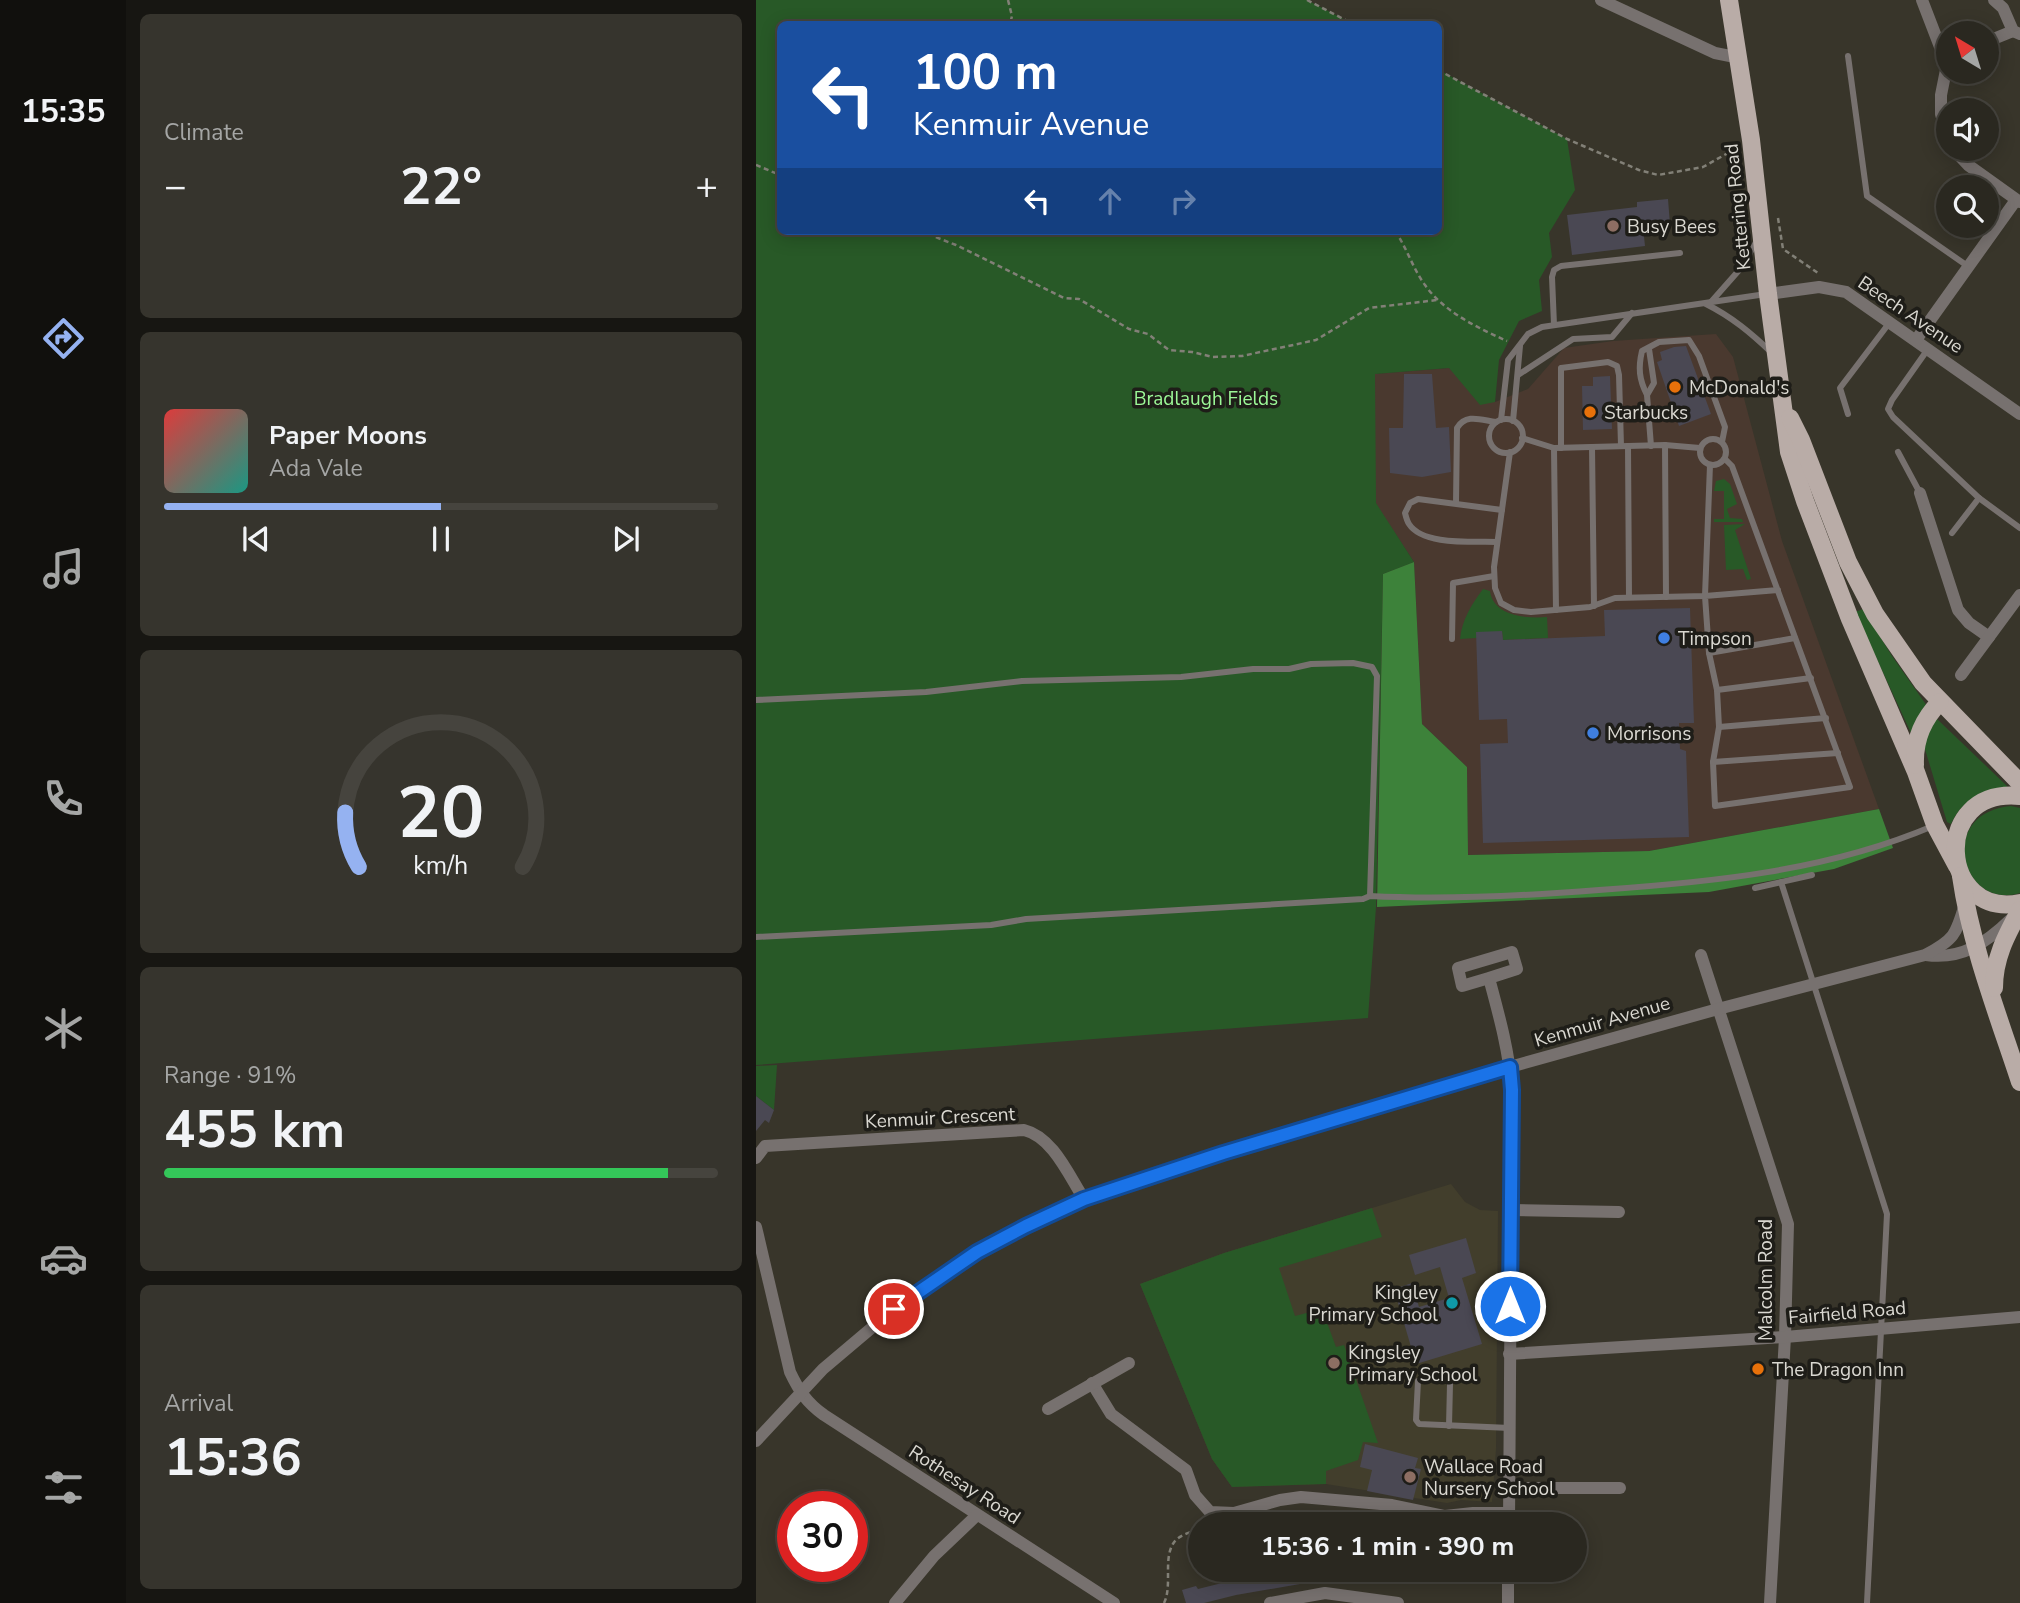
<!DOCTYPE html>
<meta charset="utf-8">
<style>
:root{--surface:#2a2820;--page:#36342d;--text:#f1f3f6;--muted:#a5a6a5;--line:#46443e;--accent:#95b2f1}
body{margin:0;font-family:"Nunito Sans",sans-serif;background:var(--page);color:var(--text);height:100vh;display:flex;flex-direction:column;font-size:26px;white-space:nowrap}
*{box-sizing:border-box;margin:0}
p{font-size:23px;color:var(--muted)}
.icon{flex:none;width:38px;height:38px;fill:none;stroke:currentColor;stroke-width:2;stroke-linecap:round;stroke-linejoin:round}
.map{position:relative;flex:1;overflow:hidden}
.drawer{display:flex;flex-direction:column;gap:14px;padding:14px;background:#171612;width:630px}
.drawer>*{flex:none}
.top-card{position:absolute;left:21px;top:21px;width:665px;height:214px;border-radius:10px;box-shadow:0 4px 18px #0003,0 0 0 2px var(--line);background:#1a4fa0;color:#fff;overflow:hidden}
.needle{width:46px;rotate:322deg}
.tools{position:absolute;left:1180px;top:21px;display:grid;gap:14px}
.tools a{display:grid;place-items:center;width:63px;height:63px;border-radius:50%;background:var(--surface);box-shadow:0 4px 18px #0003,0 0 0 2px var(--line);font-size:35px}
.speed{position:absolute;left:21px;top:1491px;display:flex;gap:14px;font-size:35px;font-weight:700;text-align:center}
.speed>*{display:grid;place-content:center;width:91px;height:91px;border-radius:50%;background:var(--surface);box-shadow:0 4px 18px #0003,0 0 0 2px var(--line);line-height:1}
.speed .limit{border:10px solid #d22;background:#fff;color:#111}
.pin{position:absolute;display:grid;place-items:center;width:60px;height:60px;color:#fff;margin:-30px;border:4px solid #fff;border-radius:50%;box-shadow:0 2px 7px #0007}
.me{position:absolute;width:77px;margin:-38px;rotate:0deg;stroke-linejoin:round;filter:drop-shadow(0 0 5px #0008)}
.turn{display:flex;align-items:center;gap:24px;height:147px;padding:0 21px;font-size:32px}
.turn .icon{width:91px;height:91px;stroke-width:2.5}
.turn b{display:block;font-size:49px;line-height:60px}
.lanes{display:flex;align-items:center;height:66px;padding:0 21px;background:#0003;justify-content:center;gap:35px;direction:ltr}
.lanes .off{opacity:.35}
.big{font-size:52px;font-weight:700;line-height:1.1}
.drawer .tile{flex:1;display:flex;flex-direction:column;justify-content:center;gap:10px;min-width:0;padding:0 24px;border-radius:10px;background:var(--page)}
.drawer .dial{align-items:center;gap:0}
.dial svg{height:182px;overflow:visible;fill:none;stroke:var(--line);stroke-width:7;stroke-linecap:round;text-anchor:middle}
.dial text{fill:var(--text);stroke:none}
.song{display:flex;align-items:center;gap:21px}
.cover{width:84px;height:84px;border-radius:10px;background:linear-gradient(135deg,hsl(0 70% 55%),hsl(170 70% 35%))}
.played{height:7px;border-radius:4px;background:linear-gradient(90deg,var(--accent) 50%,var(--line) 50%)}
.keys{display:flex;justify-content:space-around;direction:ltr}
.heat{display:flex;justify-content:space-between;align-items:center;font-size:38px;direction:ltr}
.charge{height:10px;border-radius:5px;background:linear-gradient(90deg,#34c759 91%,var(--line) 0)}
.trip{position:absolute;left:432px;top:1512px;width:399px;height:70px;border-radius:35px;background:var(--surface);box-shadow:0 4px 18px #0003,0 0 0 2px var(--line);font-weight:700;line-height:70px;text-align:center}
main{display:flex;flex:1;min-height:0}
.dock{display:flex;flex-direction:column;width:126px;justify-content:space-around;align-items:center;background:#11100d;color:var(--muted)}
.dock .icon{width:49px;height:49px}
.dock .current{color:var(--accent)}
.dock b{font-size:32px;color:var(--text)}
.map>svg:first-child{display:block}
.commercial{fill:#4a392f}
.built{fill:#423e2c}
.green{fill:#285927}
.forest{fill:#3d823a}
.building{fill:#4a4853}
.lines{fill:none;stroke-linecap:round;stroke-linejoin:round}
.path{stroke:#828077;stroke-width:2.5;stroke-dasharray:5 3.5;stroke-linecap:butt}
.lane{stroke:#77716f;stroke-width:6}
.street{stroke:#77716f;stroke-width:12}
.primary{stroke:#b9aca7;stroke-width:18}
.route-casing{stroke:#114b97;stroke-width:18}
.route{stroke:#1a73e8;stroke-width:12}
.education-dot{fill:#8d6e63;stroke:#1e1d18;stroke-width:2.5}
.food-dot{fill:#e8710a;stroke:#1e1d18;stroke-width:2.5}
.shop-dot{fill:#3f7fe0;stroke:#1e1d18;stroke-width:2.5}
.culture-dot{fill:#0f9aa8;stroke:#1e1d18;stroke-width:2.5}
.labels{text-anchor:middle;stroke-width:7;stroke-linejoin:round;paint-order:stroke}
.street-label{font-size:19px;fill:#dad8d1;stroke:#1e1d18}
.poi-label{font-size:19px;fill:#dad8d1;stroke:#1e1d18;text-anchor:start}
.park-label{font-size:19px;fill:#9cf897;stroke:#1e1d18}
</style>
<main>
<nav class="dock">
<b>15:35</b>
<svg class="icon current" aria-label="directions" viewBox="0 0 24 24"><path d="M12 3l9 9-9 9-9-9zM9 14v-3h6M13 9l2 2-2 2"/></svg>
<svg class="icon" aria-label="music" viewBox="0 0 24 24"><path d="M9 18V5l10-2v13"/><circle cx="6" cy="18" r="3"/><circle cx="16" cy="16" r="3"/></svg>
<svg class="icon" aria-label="phone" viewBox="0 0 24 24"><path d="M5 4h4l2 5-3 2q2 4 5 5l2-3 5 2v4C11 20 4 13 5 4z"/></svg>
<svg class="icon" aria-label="climate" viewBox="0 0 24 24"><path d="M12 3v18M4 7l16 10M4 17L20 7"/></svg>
<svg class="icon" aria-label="car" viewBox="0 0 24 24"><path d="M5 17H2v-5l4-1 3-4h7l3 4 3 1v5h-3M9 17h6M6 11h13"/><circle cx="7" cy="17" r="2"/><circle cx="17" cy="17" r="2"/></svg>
<svg class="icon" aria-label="filters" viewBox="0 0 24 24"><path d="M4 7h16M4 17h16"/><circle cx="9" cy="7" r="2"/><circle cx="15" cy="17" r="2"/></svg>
</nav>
<section class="drawer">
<div class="tile"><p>Climate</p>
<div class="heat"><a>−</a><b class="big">22°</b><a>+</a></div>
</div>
<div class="tile">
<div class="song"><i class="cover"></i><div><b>Paper Moons</b><p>Ada Vale</p></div></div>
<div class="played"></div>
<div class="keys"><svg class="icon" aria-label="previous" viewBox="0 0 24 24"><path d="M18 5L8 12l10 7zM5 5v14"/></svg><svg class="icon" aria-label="pause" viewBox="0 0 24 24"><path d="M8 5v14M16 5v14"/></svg><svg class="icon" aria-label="next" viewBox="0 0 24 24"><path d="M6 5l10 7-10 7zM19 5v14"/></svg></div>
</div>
<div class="tile dial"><svg viewBox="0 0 100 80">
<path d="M14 69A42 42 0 1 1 86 69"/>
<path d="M14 69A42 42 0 0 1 8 45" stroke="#95b2f1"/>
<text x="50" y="56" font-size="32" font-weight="700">20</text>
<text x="50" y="72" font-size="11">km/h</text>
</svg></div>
<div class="tile"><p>Range · 91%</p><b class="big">455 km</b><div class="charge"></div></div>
<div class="tile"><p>Arrival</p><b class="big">15:36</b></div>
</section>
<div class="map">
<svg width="1264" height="1603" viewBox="0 0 1264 1603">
<rect width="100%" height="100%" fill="#38352a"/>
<path class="commercial" d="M960,334L977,357L1026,541L1123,809L893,851L712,855L711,767L666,724L658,562L619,503V374L693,368L739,402L772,389L808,348L857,341Z"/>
<path class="built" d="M695,1184L709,1202L724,1210L742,1211L740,1449L736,1502L705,1500L691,1503L570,1484L476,1487L456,1459L384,1284L468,1253Z"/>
<g class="green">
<path d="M0,0H551L597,24H24V231H682L683,70L811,139L819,190L793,233L796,257L783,280L786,311L763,321L743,360L739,402L724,405L693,368L619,374L620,503L658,562L627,574L620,907L612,1018L0,1065Z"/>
<path d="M968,479L974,484L981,504L971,509L974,518L986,519L987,522H958V519H968V491H958L960,481Z"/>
<path d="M989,524L979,530L995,579L991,580L987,569L970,570L968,525Z"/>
<path d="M727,589L734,591C737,616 771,619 791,617L792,638L747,640L746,631L720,638L704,639C706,620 715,605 727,589Z"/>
<path d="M1107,609L1136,656L1171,706L1155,733L1099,612Z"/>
<path d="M1180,718L1251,786L1249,790C1223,793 1207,799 1195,824L1191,822L1168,746V742Z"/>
<path d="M1255,806L1264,808V893C1205,911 1179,813 1255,806Z"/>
<path d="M21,1065L18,1110L0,1096V1066Z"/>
<path d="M616,1208L626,1237L523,1268L539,1316L566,1309L580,1347L588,1345L622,1443L607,1442L602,1460L570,1471V1484L476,1487L456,1459L384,1284L468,1253Z"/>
</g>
<path class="forest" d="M658,562L666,724L711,767L712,855L893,851L1123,809L1137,848L1078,869L953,892L621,907L627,574Z"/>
<g class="building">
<path d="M912,199L914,224L887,227L889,246L816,255L811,215L881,207V202Z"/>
<path d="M930,346L955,414L923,426L901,362L906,360L904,352L918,347Z"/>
<path d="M648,374H676L680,428L693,427L695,472L666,477L634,473L633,428H647Z"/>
<path d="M854,376L856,429L827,430L826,386H837V377Z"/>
<path d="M934,608L938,723H923L924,749L930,751L933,837L727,843L724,744L752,743L751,719L723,720L720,632L746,631L747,640L849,636L848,610Z"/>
<path d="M0,1096L18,1110L13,1123L9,1120L0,1131Z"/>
<path d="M710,1238L720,1273L706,1278L726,1344L660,1364L638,1289L656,1283L663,1307L693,1298L684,1267L659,1275L653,1255Z"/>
<path d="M609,1444L662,1458L659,1468L665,1469L657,1500L611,1491L616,1470L604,1467Z"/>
<path d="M474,1570H487L489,1574L507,1570H541L544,1584L480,1595L448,1603H430L426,1590L440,1586L442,1589L478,1580Z"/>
</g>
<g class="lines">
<g class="path">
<path d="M252,0L256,16L254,24"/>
<path d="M551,0L597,24"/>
<path d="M682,70L811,139L883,170L902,175L947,167L979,149"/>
<path d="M0,165L24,175"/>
<path d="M1022,218L1027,249L1062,273"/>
<path d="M164,231L200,245L308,298L323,299L373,329L392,334L413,350L436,352L457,357L486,356L560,340L613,308L681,300"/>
<path d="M639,231C651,248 657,269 669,285C688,312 722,328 751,341"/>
<path d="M408,1603C417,1585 406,1557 419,1541C426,1533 437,1533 444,1527"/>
</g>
<g class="lane">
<path d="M1092,56L1111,196L1213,267"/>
<path d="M955,302L985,268L1002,239"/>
<path d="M950,304C976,317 995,333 1016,353"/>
<path d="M798,325L796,277L798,270L805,266L924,253"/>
<path d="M893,349L898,383L891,395L895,446"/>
<path d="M1172,349L1136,400L1132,409L1137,417L1223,498L1264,528"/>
<path d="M762,375L817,339L856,337L876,313"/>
<path d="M891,395C883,379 882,368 886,351L903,342L933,340L943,356L969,427L966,442"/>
<path d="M1092,414L1084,388L1134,322"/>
<circle cx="750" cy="436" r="17"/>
<path d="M745,420L752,360L772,334L786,327L1010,294"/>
<path d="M757,421L764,346"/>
<path d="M766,438L798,448L909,445L944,448"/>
<circle cx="957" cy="452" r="13"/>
<path d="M909,445L910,597"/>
<path d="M872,446L873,597"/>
<path d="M836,447L838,606"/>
<path d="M798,448L800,610"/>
<path d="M805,448V368L852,362L861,366L863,375L865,446"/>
<path d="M754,452L738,567L739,588L745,603L758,610L775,612L834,607L859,598L949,596L954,465"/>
<path d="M1142,452L1164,493"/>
<path d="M969,459L976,466L1094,787L959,806L957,762L963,727L961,690L953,653L949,596L1022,590"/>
<path d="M700,503L701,428C710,413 725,420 740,422"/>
<path d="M1196,533L1223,498"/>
<path d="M741,542C718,541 667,546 653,524C651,521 650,517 649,513L654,503L662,499L746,510"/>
<path d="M696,639L697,583L738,576"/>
<path d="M953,653L1039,638"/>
<path d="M961,690L1055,678"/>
<path d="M0,700L170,692L266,681L425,677L497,669H533L555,664L597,663L616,667L621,676L614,896"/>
<path d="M963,727L1070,718"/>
<path d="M957,762L1082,753"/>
<path d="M1025,882L1131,1214L1111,1603"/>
<path d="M999,888L1056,875"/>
<path d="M0,937L235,925L270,919L607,899L614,896C690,900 767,896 843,890C957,882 1071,871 1177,826"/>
<path d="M662,1381L660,1420L663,1424L754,1428"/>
<path d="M693,1426L694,1384"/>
</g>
<g class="street">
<path d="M845,0L959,53L984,58"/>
<path d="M1166,0L1191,65L1185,95V114L1192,140"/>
<path d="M1238,0L1247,8L1257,31L1264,34"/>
<path d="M1230,42L1257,31"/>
<path d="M1197,149L1212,165L1264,202"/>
<path d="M1012,294L1063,287L1090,292L1264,414"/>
<path d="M1160,340L1260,200"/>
<path d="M1164,493L1202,610L1213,623L1233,637"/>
<path d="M1205,675L1264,595"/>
<path d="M945,955L1032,1224L1029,1337L1014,1603"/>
<path d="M1170,955C1206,960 1230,943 1255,919"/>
<path d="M733,978L761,969L756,952L702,968L706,986L733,978C743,1015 753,1051 756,1090L753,1524"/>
<path d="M0,1158L9,1146L268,1130C297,1137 313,1176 328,1199"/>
<path d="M754,1210L863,1212"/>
<path d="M0,1227L34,1372C43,1391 51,1403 68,1415L358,1603"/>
<path d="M753,1354L1029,1337L1264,1317"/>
<path d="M336,1383L355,1414L430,1470L439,1495L454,1512L478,1513L524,1500L545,1497L636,1505L689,1516L717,1513H753"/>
<path d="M292,1409L373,1363"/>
<path d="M0,1441L67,1369L138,1309L221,1253L270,1226L328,1199L467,1153L754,1067L962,1009L1169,955C1198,940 1200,935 1209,904"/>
<path d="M754,1488H864"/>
<path d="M139,1603L178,1556L221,1515"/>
<path d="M514,1603L569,1593L642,1603"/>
<path d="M752,1603V1570"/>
</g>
<g class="primary">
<path d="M973,0L995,140L1012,294L1033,452L1049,501L1094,619L1160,772L1179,825L1201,866"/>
<path d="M1034,418L1045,440L1092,562L1119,614L1167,683L1264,783"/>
<path d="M1159,765C1158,740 1167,719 1184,702"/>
<path d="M1264,796C1173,787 1184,919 1264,903"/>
<path d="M1205,876C1215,946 1242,1015 1264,1082"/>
<path d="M1238,988C1238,958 1250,936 1264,910"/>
</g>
</g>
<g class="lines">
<defs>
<path id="route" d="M138,1309L221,1252L270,1226L328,1199L467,1153L754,1067L756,1090L754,1306"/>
</defs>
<use href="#route" class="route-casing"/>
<use href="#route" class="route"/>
</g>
<g class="education-dot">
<circle cx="857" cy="226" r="7"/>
<circle cx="578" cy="1363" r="7"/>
<circle cx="654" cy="1477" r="7"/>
</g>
<g class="food-dot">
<circle cx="919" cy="387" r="7"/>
<circle cx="834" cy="412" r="7"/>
<circle cx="1002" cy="1369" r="7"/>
</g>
<g class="shop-dot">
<circle cx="908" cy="638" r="7"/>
<circle cx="837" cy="733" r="7"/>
</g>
<circle class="culture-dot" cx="696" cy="1303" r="7"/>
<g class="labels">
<g class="street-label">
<text transform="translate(981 207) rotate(-96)" y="7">Kettering Road</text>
<text transform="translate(1155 314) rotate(34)" y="7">Beech Avenue</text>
<text transform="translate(846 1021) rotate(-16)" y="7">Kenmuir Avenue</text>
<text transform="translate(184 1117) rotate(-3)" y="7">Kenmuir Crescent</text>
<text transform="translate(1009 1280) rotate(-90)" y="7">Malcolm Road</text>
<text transform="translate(1091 1312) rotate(-5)" y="7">Fairfield Road</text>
<text transform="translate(209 1484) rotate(33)" y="7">Rothesay Road</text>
</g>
<g class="poi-label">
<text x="871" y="233">Busy Bees</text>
<text x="933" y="394">McDonald's</text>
<text x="848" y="419">Starbucks</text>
<text x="922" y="645">Timpson</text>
<text x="851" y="740">Morrisons</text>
<text x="682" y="1299" text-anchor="end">Kingley<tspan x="682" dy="22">Primary School</tspan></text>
<text x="592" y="1359">Kingsley<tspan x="592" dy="22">Primary School</tspan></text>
<text x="1016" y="1376">The Dragon Inn</text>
<text x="668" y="1473">Wallace Road<tspan x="668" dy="22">Nursery School</tspan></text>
</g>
<g class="park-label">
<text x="450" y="405">Bradlaugh Fields</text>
</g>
</g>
</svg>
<div class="tools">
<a><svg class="needle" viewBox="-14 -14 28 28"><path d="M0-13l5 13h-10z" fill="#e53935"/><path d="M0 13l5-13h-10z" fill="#a5a6a5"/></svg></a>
<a><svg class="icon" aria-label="sound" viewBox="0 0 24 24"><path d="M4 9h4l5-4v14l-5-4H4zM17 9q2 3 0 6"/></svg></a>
<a><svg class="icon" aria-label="search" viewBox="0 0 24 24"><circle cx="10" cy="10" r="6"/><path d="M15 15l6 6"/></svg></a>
</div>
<div class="speed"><div class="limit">30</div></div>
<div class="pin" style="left:138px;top:1309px;background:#d93025"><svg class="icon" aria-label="arrive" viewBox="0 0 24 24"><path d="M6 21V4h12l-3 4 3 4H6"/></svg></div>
<svg class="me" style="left:754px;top:1306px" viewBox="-20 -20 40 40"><circle r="17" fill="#1a73e8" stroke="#fff" stroke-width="3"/><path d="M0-11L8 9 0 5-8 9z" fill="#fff"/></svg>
<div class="trip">15:36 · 1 min · 390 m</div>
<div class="top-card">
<div class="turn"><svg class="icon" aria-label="left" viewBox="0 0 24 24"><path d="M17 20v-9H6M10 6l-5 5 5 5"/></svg><div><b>100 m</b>Kenmuir Avenue</div></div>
<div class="lanes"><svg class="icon" aria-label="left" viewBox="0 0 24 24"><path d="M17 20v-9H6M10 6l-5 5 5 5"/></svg><svg class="icon off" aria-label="ahead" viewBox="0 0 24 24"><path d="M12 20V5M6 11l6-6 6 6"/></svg><svg class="icon off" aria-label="right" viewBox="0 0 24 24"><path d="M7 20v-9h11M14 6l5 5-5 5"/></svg></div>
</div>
</div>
</main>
